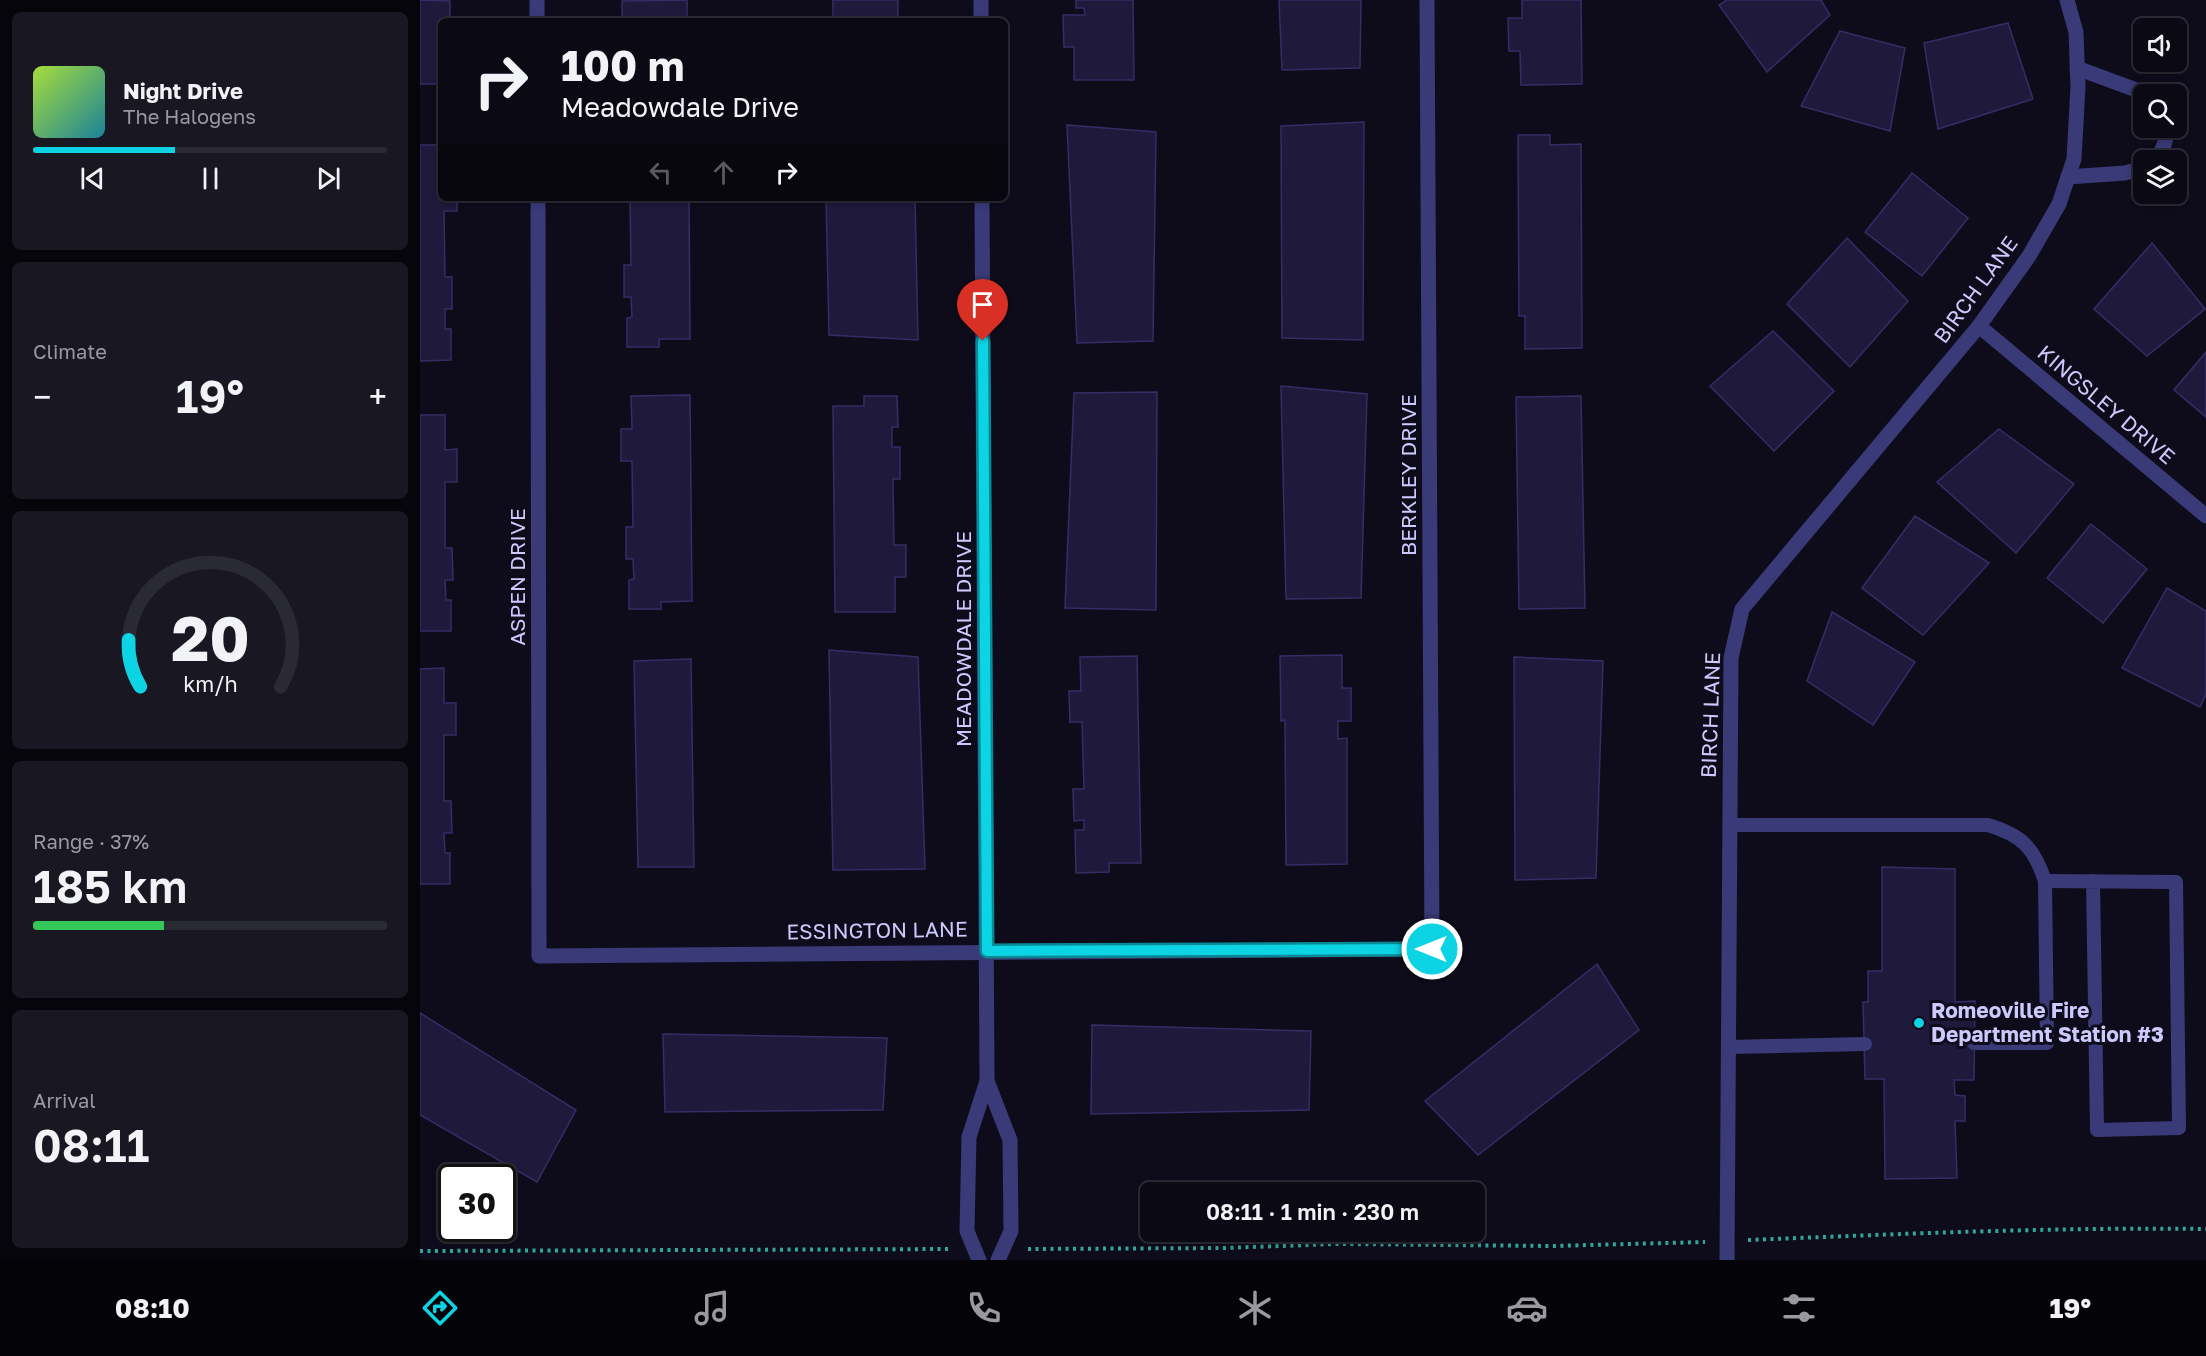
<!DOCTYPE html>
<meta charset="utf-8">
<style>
:root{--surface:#0a0914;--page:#181722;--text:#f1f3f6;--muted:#999aa0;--line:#2a2a34;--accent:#0dd4e4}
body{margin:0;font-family:"Golos Text",sans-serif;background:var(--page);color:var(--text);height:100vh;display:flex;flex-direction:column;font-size:22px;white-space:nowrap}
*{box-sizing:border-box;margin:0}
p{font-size:20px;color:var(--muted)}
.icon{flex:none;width:33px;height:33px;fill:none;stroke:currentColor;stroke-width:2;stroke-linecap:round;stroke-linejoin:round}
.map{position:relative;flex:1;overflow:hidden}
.sheet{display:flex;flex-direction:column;gap:12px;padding:12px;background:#06050b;width:420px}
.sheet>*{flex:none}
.hud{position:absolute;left:18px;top:18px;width:570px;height:183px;border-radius:9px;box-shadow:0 3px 9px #0003,0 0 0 2px var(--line);background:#0a0914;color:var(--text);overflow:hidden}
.buttons{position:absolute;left:1713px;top:18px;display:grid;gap:12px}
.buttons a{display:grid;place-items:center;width:54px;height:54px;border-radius:9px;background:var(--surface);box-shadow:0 3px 9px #0003,0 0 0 2px var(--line);font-size:30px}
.speed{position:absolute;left:18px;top:1164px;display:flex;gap:12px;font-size:30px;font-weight:700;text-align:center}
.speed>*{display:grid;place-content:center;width:78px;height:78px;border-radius:50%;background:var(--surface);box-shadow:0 3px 9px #0003,0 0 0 2px var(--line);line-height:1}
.speed .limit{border:3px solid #111;border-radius:9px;background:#fff;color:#111}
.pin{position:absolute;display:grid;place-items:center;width:51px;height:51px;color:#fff;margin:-62px -26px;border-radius:50% 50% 50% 0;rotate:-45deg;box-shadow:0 0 6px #0007}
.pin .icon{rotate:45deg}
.me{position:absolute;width:66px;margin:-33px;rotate:270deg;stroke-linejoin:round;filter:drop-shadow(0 0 4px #0008)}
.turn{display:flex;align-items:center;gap:21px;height:126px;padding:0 24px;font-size:27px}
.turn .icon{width:78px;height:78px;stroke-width:2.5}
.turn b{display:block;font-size:42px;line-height:51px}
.lanes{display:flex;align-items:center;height:57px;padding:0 24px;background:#0003;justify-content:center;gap:30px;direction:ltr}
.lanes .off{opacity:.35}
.big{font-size:45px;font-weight:600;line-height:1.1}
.sheet .tile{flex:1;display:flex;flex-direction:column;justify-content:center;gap:9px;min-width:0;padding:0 21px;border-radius:9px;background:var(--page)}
.sheet .dial{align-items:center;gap:0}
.dial svg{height:156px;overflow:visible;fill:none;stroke:var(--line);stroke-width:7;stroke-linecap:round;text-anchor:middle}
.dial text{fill:var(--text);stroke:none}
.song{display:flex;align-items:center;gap:18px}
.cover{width:72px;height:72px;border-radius:9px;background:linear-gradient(135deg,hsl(80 70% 55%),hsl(190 70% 35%))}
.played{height:6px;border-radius:3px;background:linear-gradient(90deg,var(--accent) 40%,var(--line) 40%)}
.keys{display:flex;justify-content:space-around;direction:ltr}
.heat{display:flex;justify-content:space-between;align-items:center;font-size:33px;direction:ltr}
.charge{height:9px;border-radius:4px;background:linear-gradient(90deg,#34c759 37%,var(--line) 0)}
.trip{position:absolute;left:720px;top:1182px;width:345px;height:60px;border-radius:9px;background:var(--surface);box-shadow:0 3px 9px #0003,0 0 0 2px var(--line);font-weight:600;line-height:60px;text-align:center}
.dock{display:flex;height:96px;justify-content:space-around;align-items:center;background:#040408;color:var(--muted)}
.dock .icon{width:42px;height:42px}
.dock .selected{color:var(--accent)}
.dock b{font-size:27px;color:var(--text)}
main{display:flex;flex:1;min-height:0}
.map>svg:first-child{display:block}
.building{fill:#1f193b;stroke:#362d66;stroke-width:1.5}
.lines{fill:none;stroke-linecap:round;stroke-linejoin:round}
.path{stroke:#33a69c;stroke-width:4;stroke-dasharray:3 4.5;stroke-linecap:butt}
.lane{stroke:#3a3a78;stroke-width:14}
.street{stroke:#3a3a78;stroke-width:15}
.route-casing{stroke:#088a94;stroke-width:15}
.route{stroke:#0dd4e4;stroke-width:10}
.poi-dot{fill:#0dd4e4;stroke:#0e0c1b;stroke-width:2}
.labels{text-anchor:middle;stroke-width:6;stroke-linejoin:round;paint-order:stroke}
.street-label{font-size:21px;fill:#cec9fc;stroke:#0e0c1b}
.poi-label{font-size:21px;font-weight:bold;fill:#cec9fc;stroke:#0e0c1b;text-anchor:start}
</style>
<main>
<section class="sheet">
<div class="tile">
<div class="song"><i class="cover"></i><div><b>Night Drive</b><p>The Halogens</p></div></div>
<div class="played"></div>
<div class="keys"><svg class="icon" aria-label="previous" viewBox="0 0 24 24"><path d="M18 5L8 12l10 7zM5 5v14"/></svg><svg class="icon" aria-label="pause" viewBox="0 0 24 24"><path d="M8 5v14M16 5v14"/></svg><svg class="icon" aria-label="next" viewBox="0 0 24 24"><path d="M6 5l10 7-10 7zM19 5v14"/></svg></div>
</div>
<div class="tile"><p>Climate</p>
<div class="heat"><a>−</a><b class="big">19°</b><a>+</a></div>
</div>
<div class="tile dial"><svg viewBox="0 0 100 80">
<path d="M14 69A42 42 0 1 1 86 69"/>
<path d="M14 69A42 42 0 0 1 8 45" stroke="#0dd4e4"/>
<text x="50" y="56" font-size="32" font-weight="700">20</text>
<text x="50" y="72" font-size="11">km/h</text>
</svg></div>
<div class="tile"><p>Range · 37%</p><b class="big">185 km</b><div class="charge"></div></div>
<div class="tile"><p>Arrival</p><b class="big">08:11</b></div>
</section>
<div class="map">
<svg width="1786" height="1260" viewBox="0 0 1786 1260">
<rect width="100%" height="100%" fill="#0e0c1b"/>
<g class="building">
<path d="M0,0L30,1V21H21V84H0Z"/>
<path d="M267,0V21H202V1Z"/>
<rect x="413" y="0" width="65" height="21"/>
<path d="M656,0H713L714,80H654V47H644L643,15H665L664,8H656Z"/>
<path d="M859,0H941L940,68L862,70Z"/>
<path d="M1102,0H1161L1162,84L1101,85L1100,51H1089L1088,18H1102Z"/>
<path d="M1307,0H1401L1410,15L1347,72L1299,5Z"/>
<path d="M1588,23L1613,99L1518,129L1504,43Z"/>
<path d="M1420,31L1485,48L1470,131L1381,106Z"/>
<path d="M944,122L943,340L862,338L861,126Z"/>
<path d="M647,125L736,132L733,341L657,343Z"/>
<path d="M1098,135H1130V145L1161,144L1162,348L1105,349V316H1099Z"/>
<path d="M0,145H21V198H37V211H24L25,277H32V309H25V329H31V360L0,361Z"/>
<path d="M1492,173L1548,218L1502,276L1445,232Z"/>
<path d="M269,198L270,339H239V347H207V318L212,317L211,297H204V265H211L210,199L199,198Z"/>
<path d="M406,198H495L498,340L409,335Z"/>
<path d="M1427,238L1488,301L1430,367L1367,304Z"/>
<path d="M1732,243L1785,309L1727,356L1674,309Z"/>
<path d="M1353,331L1414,391L1354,451L1290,386Z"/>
<path d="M1786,352V417L1754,390Z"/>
<path d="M861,386L947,394L941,598L866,599Z"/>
<path d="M737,392L736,610L645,608L654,393Z"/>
<path d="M270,395L272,601L241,602V609H209V580L214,579L213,559H206V527H213L212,461H201V429H212L211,396Z"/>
<path d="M444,396H477L478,427H472V447H480V479H473L474,545H486V577H475V612H415L413,406H444Z"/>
<path d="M1161,396L1165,608L1099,609L1096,397Z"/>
<path d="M0,415H25V450L37,449V482H25V548H32L33,580H25L26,600H31V631H0Z"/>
<path d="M1579,429L1654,484L1596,553L1517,482Z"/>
<path d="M1495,516L1569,563L1503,635L1442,588Z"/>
<path d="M1671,524L1727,569L1683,623L1627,578Z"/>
<path d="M1747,588L1786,611V694L1780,707L1702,668Z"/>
<path d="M1412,612L1495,662L1453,725L1387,681Z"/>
<path d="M409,650L498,657L505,869L413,870Z"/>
<path d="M922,655V688H931V721H918V739L927,738V864L866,865L865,720L861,721L860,656Z"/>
<path d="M717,656L721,863H689V872L656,873L655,830H664V820L654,821L653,789H664L662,722H650L649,691H661L660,657Z"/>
<path d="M1094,657L1183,661L1176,878L1095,880Z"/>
<path d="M271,659L274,867H218L214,661Z"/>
<path d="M24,668V703H36V735H24V801H31L32,833H24L25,853H30V884H0V669Z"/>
<path d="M1462,867L1535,869V1002L1555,1001L1554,1080H1534L1535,1095L1545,1096V1121H1535L1537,1178L1465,1179L1464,1079H1445L1443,1002H1448V971H1462Z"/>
<path d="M1177,964L1219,1030L1058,1155L1005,1101Z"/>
<path d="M0,1013L156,1110L117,1182L0,1115Z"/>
<path d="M672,1025L891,1031L889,1110L671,1114Z"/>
<path d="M243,1034L467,1038L463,1110L245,1112Z"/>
</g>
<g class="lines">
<g class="path">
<path d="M1328,1240C1481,1234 1633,1227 1786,1229"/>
<path d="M608,1249L803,1248L918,1244L1132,1246L1285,1242"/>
<path d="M0,1251L532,1249"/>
</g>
<g class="lane">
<path d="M1310,825H1568C1601,835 1614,847 1625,881L1627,1043H1554"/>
<path d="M1625,881L1756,882L1759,1128L1677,1130L1673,881"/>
<path d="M1309,1047L1445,1044"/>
</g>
<g class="street">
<path d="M117,0V21"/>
<path d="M561,0V21"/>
<path d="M1657,68L1727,94"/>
<path d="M1735,160C1744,150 1746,141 1747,128"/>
<path d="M1648,177L1705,173L1724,168"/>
<path d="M118,198L119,956L1012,949L1007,0"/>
<path d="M1559,326L1786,516"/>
<path d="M567,1081L590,1140L591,1231L578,1260"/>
<path d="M559,1260L547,1231L549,1137L567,1081L562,198"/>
<path d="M1307,1260L1311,658L1322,609L1559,326L1609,256L1639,204L1654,159L1658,87L1656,32L1647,0"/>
</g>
</g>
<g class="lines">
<defs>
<path id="route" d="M563,341L567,951L1012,949"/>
</defs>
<use href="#route" class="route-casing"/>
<use href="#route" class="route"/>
</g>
<circle class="poi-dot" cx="1499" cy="1023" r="6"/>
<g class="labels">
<g class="street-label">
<text transform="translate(1556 290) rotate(-54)" y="7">BIRCH LANE</text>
<text transform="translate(1686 405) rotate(40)" y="7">KINGSLEY DRIVE</text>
<text transform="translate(989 475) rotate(-90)" y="7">BERKLEY DRIVE</text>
<text transform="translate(98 577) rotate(-90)" y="7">ASPEN DRIVE</text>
<text transform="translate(544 639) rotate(-90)" y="7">MEADOWDALE DRIVE</text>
<text transform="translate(1291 715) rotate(-88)" y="7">BIRCH LANE</text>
<text transform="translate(457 931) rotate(-1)" y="7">ESSINGTON LANE</text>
</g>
<g class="poi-label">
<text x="1511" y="1018">Romeoville Fire<tspan x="1511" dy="24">Department Station #3</tspan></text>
</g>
</g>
</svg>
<div class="buttons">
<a><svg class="icon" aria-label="sound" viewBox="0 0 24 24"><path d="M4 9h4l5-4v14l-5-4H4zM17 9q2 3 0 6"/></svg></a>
<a><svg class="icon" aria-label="search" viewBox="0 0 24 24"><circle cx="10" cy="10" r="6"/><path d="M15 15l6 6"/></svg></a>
<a><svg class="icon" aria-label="layers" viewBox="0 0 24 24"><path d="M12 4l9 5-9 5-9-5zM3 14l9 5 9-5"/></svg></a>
</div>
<div class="speed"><div class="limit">30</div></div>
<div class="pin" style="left:563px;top:341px;background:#d93025"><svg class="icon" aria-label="arrive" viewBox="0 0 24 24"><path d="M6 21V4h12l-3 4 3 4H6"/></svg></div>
<svg class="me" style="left:1012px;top:949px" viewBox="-20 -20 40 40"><circle r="17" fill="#0dd4e4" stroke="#fff" stroke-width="3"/><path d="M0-11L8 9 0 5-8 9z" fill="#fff"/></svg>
<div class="trip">08:11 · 1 min · 230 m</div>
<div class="hud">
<div class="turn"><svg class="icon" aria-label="right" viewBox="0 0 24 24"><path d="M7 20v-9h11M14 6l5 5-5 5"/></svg><div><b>100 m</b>Meadowdale Drive</div></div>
<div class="lanes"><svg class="icon off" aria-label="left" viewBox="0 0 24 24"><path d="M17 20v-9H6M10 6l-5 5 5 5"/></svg><svg class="icon off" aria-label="ahead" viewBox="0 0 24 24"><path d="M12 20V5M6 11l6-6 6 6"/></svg><svg class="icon" aria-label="right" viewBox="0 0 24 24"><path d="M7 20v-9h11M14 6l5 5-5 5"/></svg></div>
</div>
</div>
</main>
<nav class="dock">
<b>08:10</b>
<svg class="icon selected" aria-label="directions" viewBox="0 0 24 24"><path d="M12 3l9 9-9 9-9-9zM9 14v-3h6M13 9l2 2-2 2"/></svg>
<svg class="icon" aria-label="music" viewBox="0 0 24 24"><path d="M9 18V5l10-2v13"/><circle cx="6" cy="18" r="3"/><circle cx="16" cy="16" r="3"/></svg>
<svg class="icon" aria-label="phone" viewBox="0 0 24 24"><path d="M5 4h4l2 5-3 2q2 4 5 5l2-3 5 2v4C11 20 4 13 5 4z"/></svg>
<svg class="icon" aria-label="climate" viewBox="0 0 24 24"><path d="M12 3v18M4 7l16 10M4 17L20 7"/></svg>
<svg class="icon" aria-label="car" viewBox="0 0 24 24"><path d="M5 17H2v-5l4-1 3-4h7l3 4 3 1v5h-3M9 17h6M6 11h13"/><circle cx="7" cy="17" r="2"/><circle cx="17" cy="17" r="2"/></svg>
<svg class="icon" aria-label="filters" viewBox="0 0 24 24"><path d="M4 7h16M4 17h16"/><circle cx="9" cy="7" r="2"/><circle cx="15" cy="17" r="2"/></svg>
<b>19°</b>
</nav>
